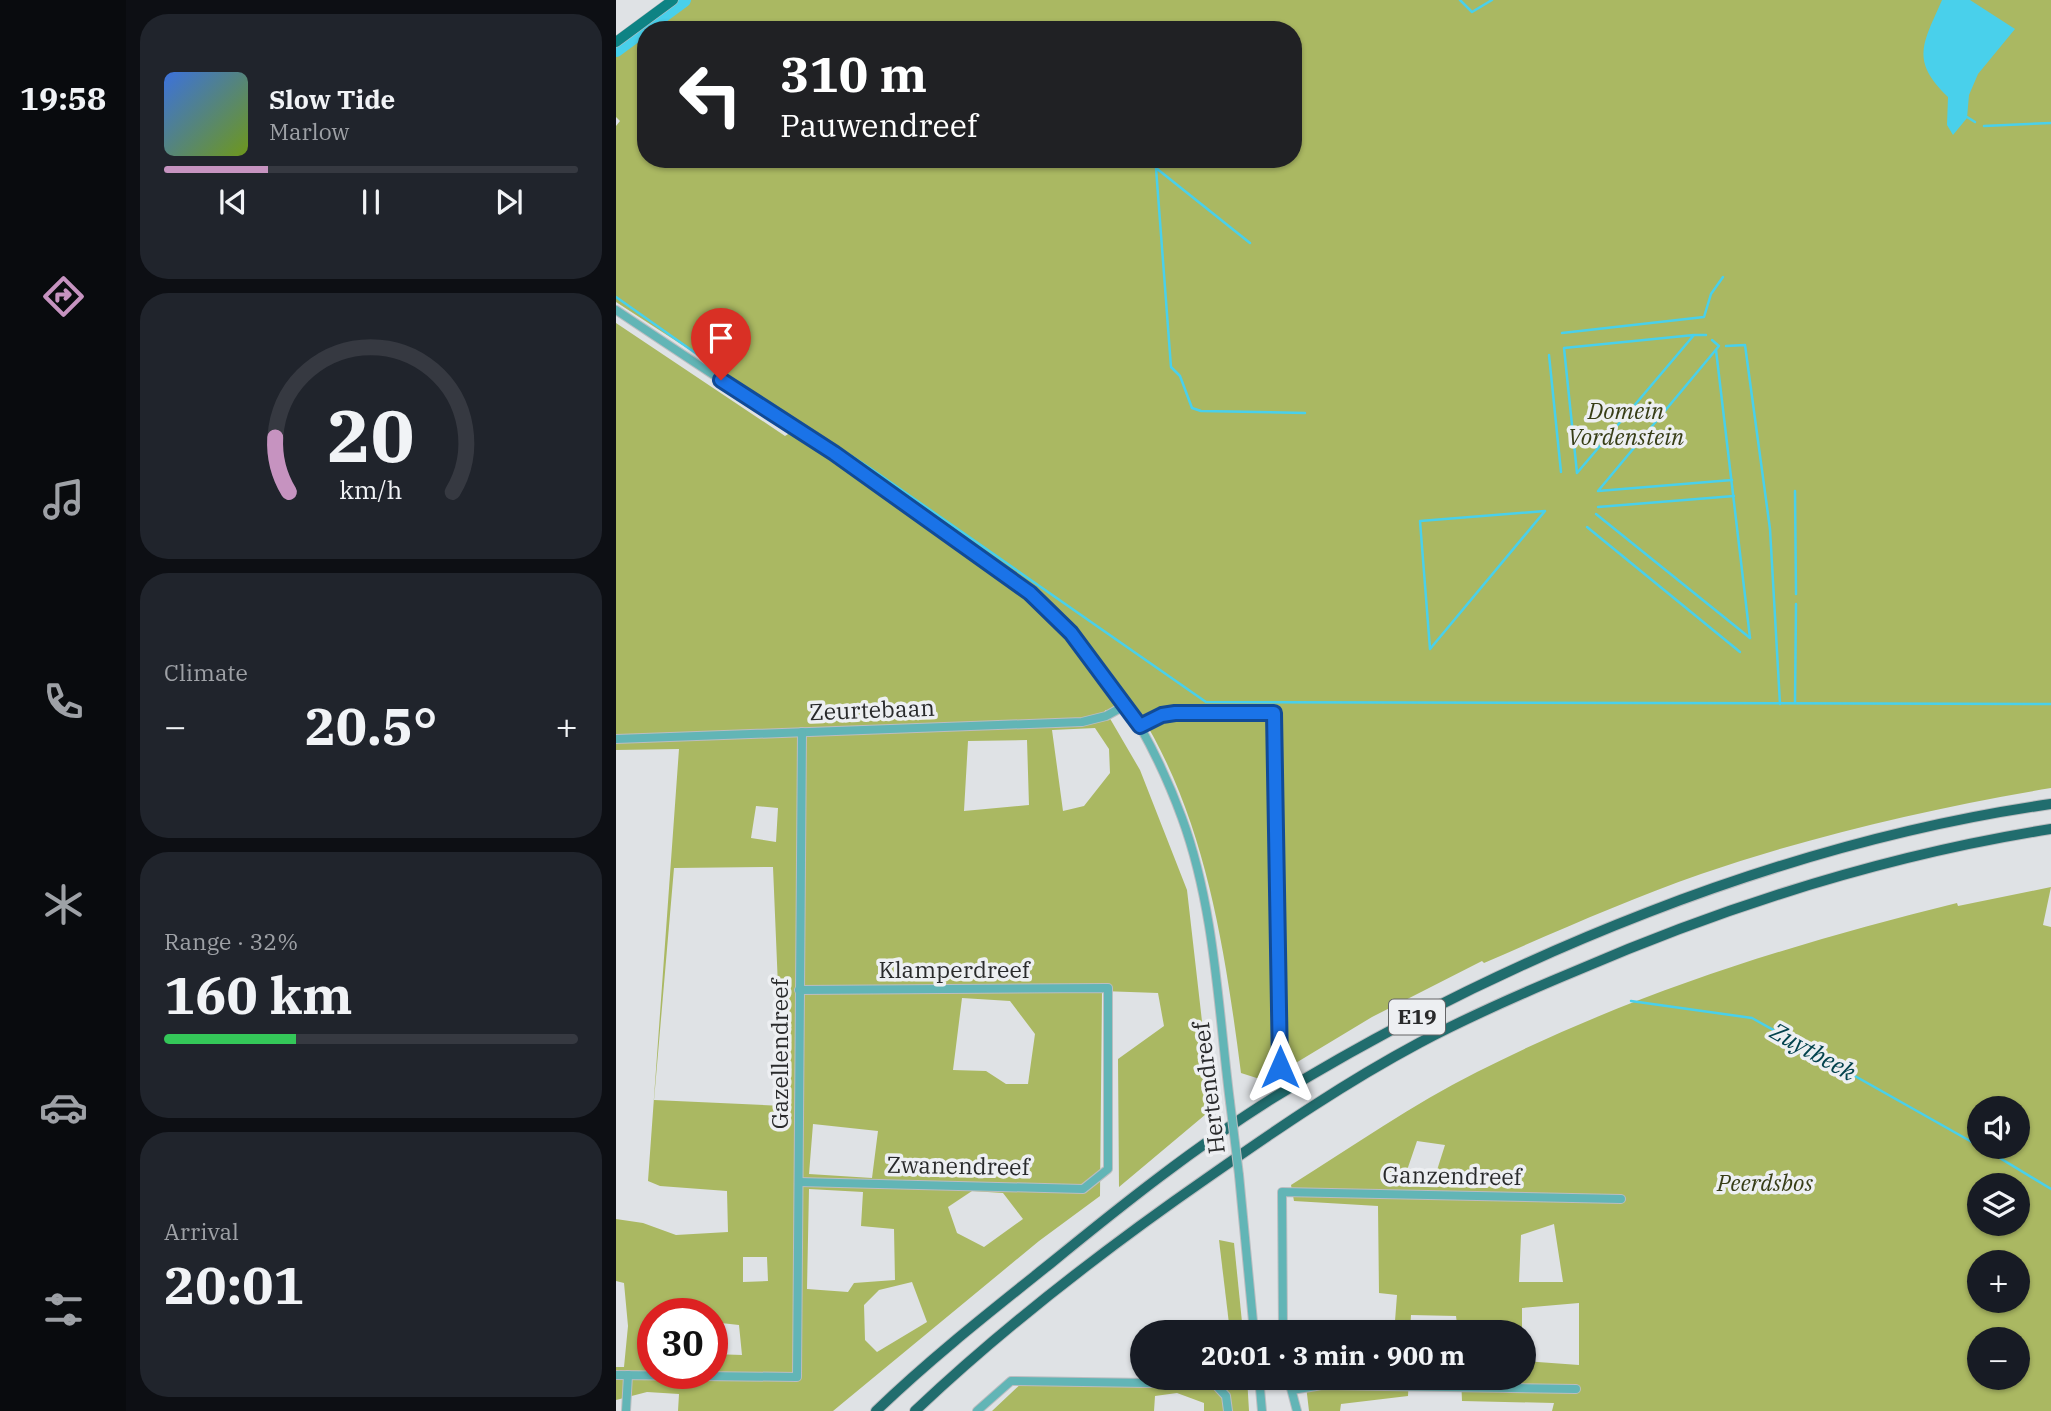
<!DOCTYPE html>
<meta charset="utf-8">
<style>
:root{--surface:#171b24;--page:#20242c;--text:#f1f3f6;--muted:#9ea1a6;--line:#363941;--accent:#c693c0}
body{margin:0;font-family:"IBM Plex Serif",serif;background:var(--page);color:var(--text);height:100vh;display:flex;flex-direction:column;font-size:26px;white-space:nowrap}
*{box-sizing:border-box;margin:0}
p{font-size:23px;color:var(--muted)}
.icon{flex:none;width:38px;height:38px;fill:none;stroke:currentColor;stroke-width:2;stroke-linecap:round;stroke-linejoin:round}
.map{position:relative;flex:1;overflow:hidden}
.panel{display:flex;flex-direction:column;gap:14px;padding:14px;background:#0d0f14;width:490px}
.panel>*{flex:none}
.top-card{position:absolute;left:21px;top:21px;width:665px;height:147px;border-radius:28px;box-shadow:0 2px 5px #0004;background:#202124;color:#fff;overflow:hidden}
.fabs{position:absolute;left:1351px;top:1096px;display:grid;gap:14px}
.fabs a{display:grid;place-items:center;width:63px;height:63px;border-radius:50%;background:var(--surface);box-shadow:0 2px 5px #0004;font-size:35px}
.speed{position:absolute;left:21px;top:1298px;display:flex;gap:14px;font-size:35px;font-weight:700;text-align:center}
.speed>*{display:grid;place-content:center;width:91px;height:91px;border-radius:50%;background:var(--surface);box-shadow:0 2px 5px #0004;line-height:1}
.speed .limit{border:10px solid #d22;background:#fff;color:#111}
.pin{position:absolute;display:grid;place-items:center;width:60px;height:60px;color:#fff;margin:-72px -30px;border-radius:50% 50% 50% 0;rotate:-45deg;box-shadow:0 0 7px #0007}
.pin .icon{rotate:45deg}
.me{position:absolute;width:77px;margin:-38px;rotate:0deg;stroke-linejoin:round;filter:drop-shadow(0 0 5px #0008)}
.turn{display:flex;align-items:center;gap:24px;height:147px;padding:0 28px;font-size:32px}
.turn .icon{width:91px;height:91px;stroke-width:2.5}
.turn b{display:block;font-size:49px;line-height:60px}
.big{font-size:52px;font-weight:700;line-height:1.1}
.panel .card{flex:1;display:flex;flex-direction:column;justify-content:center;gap:10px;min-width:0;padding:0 24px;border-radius:28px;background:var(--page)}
.panel .dial{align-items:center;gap:0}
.dial svg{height:182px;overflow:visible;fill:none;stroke:var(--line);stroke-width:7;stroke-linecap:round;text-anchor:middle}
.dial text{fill:var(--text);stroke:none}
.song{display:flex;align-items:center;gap:21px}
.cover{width:84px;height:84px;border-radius:10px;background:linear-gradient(135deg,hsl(220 70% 55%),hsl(80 70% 35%))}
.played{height:7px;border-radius:4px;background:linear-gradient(90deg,var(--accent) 25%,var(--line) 25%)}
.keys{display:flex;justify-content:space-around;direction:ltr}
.heat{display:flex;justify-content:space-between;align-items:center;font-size:38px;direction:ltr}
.charge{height:10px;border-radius:5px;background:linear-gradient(90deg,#34c759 32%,var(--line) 0)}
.trip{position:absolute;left:514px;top:1320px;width:406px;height:70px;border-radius:35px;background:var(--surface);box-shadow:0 2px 5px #0004;font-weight:700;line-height:70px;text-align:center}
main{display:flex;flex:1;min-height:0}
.menu{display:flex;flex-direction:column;width:126px;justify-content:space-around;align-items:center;background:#090b0e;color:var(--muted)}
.menu .icon{width:49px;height:49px}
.menu .active{color:var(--accent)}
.menu b{font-size:32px;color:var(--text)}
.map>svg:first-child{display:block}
.green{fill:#aab862;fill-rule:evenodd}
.water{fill:#49d0eb}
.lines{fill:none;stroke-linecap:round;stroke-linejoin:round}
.stream{stroke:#49d0eb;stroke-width:2.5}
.river{stroke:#49d0eb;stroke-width:14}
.minor-casing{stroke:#bbbdc0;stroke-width:10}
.major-casing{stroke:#bbbdc0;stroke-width:11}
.highway-casing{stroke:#bbbdc0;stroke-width:12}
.minor{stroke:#62b5b6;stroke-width:8}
.major{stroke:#0e8384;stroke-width:10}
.highway{stroke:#216d6e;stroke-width:10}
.minor-bridge-casing{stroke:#bbbdc0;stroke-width:10;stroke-linecap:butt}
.minor-bridge{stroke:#62b5b6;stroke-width:8}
.route-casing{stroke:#114b97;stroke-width:18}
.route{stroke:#1a73e8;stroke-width:12}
.labels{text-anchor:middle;stroke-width:7;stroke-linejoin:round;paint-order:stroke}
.shield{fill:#edeff2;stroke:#646567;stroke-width:2}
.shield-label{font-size:21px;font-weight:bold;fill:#292a2b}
.park-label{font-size:23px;font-style:italic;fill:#373d16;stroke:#edeff2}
.street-label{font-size:23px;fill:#292a2b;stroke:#edeff2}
.water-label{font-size:24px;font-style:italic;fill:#03424d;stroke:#edeff2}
</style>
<main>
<nav class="menu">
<b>19:58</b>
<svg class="icon active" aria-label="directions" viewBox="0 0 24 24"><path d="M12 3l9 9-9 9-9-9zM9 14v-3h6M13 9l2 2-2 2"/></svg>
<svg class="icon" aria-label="music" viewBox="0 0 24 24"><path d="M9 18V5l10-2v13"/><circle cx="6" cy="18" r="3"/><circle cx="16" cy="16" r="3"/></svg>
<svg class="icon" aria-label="phone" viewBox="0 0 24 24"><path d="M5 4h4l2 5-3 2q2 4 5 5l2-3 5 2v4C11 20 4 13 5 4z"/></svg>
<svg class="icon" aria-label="climate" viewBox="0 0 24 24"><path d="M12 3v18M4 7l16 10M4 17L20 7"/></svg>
<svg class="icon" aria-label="car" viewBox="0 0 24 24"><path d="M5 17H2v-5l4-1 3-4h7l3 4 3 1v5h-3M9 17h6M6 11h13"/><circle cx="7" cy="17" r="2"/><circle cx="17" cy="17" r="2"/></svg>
<svg class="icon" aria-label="filters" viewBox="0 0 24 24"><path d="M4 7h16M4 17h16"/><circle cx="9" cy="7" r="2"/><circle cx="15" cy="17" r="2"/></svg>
</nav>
<section class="panel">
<div class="card">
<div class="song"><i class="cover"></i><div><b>Slow Tide</b><p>Marlow</p></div></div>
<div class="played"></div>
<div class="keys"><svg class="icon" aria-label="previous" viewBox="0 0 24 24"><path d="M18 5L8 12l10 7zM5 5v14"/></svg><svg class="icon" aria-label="pause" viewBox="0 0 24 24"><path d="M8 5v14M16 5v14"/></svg><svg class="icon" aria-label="next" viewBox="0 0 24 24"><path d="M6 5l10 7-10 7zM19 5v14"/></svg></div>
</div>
<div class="card dial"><svg viewBox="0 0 100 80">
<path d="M14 69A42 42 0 1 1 86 69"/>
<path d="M14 69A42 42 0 0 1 8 45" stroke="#c693c0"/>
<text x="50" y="56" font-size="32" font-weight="700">20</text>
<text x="50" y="72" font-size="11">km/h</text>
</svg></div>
<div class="card"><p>Climate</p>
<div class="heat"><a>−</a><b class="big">20.5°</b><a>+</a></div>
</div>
<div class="card"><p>Range · 32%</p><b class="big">160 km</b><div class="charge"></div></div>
<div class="card"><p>Arrival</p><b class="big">20:01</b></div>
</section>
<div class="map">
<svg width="1435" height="1411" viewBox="0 0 1435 1411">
<rect width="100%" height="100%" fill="#dfe2e5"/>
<g class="green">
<path d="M72,0H1435V788C1316,808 1199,835 1085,874C1011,900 939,932 868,963L866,961L756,1017L650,1081L625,1073C609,950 590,819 523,712L489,710L524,770L571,890L596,1109L503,1187L502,1059L548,1026L542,993L486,991L484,1196L423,1241L217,1411H62L63,1394L31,1392L0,1400V1367H8L12,1326L8,1283L0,1281V1219L27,1223L60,1235L112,1232L111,1191L44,1186L32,1181L63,749L0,750V323L169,436L188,424L0,302V126L4,121L0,117V53L30,31V159H677V30H31ZM479,728L493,749L494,773L468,806L447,811L436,730ZM411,740L413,805L348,811L352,741ZM140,806L162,808L160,842L135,838ZM157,867L167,1106L38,1100L58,868ZM346,998L394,1001L419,1034L412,1084H390L370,1071L337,1070ZM197,1124L262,1131L256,1178L193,1174ZM193,1189L247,1192L245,1226L278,1229L279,1280L238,1283L232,1292L191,1289ZM356,1191L387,1193L407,1219L368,1247L341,1233L332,1207ZM127,1257H151L152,1281L127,1282ZM296,1282L311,1322L261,1352L249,1340L248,1305L263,1290ZM37,1314H96V1322L123,1325L126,1355L96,1354V1374H37Z"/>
<path d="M1435,887L1427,925L1435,927V1411H936L938,1403L846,1401L845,1377H908V1361L963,1365V1303L906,1308V1332H842L840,1316L795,1315L794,1332H730L731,1320L779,1321L781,1295L763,1293L762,1206L678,1201L675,1185C736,1147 797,1104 861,1072C1017,993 1172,945 1341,903L1342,906ZM1363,1108H1402V1146H1363ZM801,1141L829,1145L816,1186L787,1182ZM1363,1185H1402V1223H1363ZM938,1224L947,1282H903L905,1235ZM1363,1262H1402V1300H1363ZM1363,1339H1402V1377H1363Z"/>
<path d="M603,1240L618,1243L627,1332H614Z"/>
<path d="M586,1377H631L633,1411H588V1403L561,1393L539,1396L538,1411H376L409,1380L562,1382Z"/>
<path d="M689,1377H793L792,1396L725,1404L724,1411H693Z"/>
</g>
<path class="water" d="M1326,0H1354L1399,29L1362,74L1353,95L1351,118L1337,135L1331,125L1332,97C1294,60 1307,44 1326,0Z"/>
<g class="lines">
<g class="stream">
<path d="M844,0L856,12L876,0"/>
<path d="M1351,117L1359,122"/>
<path d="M1368,126L1435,123"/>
<path d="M634,243L540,168L555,367L564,376L576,408L585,411L689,413"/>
<path d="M0,297L115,378L254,468L590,702L1435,704"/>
<path d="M946,333L1088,317L1095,294L1107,277"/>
<path d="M1078,335L961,473L948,348L1078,335H1090"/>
<path d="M1096,340L1103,346L982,491L1116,480"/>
<path d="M1110,346L1129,345L1154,529L1164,704"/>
<path d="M1100,350L1134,638"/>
<path d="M933,355L945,472"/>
<path d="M1179,491L1180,594"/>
<path d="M982,507L1118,496"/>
<path d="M929,511L814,649L804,521Z"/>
<path d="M980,514L1134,638"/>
<path d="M971,527L1124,652"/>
<path d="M1179,702L1180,604"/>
<path d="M1015,1001L1136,1018L1363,1146"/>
<path d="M1364,1146L1435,1189"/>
</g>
<path class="river" d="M0,50L68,0"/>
<defs>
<g id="minor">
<path d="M0,310C104,380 209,447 311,519C360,555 412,587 454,631C504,684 541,750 566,818C599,908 602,1008 614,1102"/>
<path d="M524,726L546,714L559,713H658L664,1067"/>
<path d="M0,739L466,722L490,716L510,705"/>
<path d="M623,1175L638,1332"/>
<path d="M183,1182L467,1189L492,1169V988L183,990"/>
<path d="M667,1332L666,1192L1005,1199"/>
<path d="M0,1375L181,1377L186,732"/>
<path d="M643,1377L646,1411"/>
<path d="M672,1377L681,1411"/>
<path d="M676,1390L706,1385L960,1389"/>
<path d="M10,1411L12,1375"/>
<path d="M361,1411L395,1381L599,1384L610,1396L612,1411"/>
</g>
<path id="major" d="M0,42L57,0"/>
<g id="highway">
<path d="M260,1411C315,1358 375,1311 435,1263C506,1205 579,1147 657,1098C887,957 1167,842 1435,804"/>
<path d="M299,1411C391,1324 490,1248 594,1176C661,1129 730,1082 803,1043C854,1016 909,992 962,970C1115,904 1270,855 1435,829"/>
</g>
</defs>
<use href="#minor" class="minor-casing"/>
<use href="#major" class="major-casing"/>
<use href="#highway" class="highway-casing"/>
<use href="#minor" class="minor"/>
<use href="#major" class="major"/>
<use href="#highway" class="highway"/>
<defs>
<path id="minor-bridge" d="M614,1102L623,1175"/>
</defs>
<use href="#minor-bridge" class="minor-bridge-casing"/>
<use href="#minor-bridge" class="minor-bridge"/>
</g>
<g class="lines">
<defs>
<path id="route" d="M105,380L218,453L414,593L455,633L524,726L546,715L559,713H658L664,1067"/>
</defs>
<use href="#route" class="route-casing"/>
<use href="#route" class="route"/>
</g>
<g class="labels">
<rect class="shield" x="773" y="999.5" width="56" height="35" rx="5"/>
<g class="shield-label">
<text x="801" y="1024">E19</text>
</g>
<g class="park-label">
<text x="1010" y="419">Domein<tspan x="1010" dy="26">Vordenstein</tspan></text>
<text x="1149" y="1191">Peerdsbos</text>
</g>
<g class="street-label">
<text transform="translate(256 710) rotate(-2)" y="8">Zeurtebaan</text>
<text x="338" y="978">Klamperdreef</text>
<text transform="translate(164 1054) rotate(-90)" y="8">Gazellendreef</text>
<text transform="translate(593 1088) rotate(-97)" y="8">Hertendreef</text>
<text transform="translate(342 1166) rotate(1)" y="8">Zwanendreef</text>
<text transform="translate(836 1176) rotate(1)" y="8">Ganzendreef</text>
</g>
<g class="water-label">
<text transform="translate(1197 1052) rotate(29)" y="8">Zuytbeek</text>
</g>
</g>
</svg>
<div class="fabs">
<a><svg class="icon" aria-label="sound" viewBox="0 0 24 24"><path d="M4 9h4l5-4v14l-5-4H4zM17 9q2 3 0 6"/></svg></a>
<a><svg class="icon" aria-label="layers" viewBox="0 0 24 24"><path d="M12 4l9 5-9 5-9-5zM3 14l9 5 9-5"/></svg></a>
<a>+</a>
<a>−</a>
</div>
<div class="speed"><div class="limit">30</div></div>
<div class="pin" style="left:105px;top:380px;background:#d93025"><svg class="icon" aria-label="arrive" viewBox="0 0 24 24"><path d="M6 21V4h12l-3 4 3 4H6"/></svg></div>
<svg class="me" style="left:664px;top:1067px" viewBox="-20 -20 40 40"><path d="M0-17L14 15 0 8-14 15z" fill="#1a73e8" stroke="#fff" stroke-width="4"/></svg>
<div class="trip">20:01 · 3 min · 900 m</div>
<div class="top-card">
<div class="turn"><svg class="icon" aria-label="left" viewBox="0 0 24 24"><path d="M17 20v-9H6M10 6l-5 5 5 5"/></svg><div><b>310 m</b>Pauwendreef</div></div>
</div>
</div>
</main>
